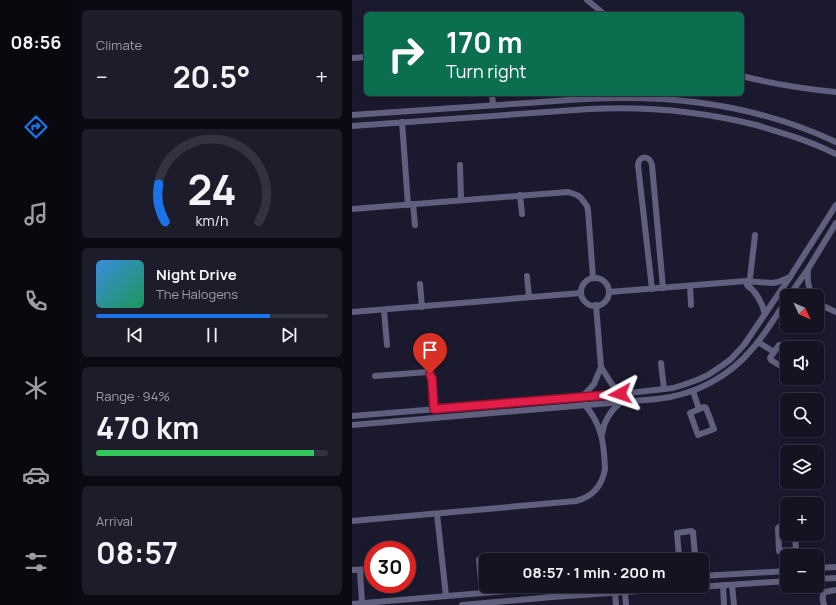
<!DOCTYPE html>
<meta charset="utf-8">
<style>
:root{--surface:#141322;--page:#1d1c2a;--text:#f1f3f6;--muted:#9d9ea5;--line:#333240;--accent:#1a73e8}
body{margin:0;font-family:Manrope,sans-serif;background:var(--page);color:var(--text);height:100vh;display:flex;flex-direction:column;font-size:15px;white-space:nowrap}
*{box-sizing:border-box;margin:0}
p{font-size:13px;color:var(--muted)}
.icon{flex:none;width:22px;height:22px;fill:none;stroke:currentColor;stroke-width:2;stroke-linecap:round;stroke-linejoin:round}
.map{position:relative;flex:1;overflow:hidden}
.details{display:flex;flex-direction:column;gap:10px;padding:10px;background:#0b0a13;width:280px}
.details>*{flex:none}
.banner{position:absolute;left:12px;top:12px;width:380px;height:84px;border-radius:6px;box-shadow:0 2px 6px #0003,0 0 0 1px var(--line);background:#0b6e4f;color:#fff;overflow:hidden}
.needle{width:26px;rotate:134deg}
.tools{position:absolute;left:428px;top:289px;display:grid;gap:8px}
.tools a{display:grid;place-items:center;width:44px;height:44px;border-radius:6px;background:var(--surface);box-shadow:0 2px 6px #0003,0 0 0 1px var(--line);font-size:20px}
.speed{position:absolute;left:12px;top:541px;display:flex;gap:8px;font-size:20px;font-weight:700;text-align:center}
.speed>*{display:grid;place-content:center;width:52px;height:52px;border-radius:50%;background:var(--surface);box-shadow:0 2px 6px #0003,0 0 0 1px var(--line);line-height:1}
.speed .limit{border:6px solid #d22;background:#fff;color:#111}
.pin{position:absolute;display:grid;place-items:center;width:34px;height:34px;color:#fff;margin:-41px -17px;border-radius:50% 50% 50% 0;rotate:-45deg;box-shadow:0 0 4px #0007}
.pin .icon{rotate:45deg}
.me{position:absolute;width:44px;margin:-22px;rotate:265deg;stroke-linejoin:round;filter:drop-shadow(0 0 3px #0008)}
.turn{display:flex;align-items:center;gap:14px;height:84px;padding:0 16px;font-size:18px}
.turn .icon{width:52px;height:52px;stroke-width:2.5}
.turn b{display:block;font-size:28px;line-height:34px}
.big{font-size:30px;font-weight:700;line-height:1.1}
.details .card{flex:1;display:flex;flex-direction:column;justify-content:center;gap:6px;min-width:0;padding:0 14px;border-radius:6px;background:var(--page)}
.details .dial{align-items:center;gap:0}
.dial svg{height:104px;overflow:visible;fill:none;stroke:var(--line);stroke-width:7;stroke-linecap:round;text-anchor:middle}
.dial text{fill:var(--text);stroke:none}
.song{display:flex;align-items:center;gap:12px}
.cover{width:48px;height:48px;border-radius:6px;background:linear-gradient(135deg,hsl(210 70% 55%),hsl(150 70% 35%))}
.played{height:4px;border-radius:2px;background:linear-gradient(90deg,var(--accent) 75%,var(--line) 75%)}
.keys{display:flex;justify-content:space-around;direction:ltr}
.heat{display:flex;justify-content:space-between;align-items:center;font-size:22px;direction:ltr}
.charge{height:6px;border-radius:3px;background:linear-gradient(90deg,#34c759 94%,var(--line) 0)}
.trip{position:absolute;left:127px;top:553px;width:230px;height:40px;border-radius:6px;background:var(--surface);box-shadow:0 2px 6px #0003,0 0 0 1px var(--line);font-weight:700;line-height:40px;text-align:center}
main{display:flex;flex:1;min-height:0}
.tabs{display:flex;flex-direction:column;width:72px;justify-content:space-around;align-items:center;background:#08080e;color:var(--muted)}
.tabs .icon{width:28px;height:28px}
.tabs .active{color:var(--accent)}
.tabs b{font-size:18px;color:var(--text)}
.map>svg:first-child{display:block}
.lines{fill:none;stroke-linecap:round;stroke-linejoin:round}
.minor{stroke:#60607e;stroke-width:6}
.route-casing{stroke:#92132f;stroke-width:10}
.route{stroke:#e11d48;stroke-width:7}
</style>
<main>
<nav class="tabs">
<b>08:56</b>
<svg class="icon active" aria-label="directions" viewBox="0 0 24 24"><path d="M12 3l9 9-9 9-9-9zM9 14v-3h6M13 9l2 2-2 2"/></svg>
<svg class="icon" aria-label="music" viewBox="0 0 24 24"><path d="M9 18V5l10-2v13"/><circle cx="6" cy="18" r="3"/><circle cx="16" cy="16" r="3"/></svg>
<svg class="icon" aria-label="phone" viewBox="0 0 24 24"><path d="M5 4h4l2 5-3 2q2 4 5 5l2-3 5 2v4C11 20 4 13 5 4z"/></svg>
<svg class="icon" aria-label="climate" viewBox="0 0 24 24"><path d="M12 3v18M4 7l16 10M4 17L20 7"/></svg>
<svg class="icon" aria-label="car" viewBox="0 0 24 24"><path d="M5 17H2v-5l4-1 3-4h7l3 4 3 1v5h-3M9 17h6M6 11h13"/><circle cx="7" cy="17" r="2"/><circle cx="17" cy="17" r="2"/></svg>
<svg class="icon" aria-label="filters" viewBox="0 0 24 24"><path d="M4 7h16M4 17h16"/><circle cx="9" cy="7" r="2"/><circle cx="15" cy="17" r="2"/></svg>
</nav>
<section class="details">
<div class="card"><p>Climate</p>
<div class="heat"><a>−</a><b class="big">20.5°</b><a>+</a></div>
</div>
<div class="card dial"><svg viewBox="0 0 100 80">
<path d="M14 69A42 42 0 1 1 86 69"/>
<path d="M14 69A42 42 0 0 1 9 40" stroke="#1a73e8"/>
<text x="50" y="56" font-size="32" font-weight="700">24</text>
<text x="50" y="72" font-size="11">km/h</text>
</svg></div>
<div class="card">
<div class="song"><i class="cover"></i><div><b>Night Drive</b><p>The Halogens</p></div></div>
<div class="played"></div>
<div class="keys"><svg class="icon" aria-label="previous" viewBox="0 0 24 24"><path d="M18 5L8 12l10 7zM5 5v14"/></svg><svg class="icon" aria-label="pause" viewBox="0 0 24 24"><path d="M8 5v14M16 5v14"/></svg><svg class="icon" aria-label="next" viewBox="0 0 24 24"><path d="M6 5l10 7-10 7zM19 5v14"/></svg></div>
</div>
<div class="card"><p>Range · 94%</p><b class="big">470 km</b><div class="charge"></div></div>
<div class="card"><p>Arrival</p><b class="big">08:57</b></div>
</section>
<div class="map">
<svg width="484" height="605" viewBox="0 0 484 605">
<rect width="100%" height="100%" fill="#1a192e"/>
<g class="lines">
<g class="minor">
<path d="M235,0L252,14"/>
<path d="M0,58L14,57"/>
<path d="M390,76C421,84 452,89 484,92"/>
<path d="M140,94L141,105"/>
<path d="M0,115C58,111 117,107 175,103C206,101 236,98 266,98C341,97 416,110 484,142"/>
<path d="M50,122L56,205"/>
<path d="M0,126L237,109C295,106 348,111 404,125C431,133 458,141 484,154"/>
<path d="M108,165L109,200"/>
<path d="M168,195L170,214"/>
<path d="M61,204L63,225"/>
<path d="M0,209L216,192L225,195L229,198L235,206L236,210L241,278"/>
<path d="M456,271C455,280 456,288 461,296"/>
<path d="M175,276L177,297"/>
<circle cx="243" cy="292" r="14"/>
<path d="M68,284L70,307"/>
<path d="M395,285C405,292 410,303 413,314"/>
<path d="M338,286L339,305"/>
<path d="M397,287L403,235"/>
<path d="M300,289L286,165C287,155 298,155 300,165L311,288"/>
<path d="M257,292L394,281L420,283L426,282L438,277"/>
<path d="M437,296L456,269L484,223"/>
<path d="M465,303L484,312"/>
<path d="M32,310L35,345"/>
<path d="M0,312L229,293"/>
<path d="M406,342L422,352"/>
<path d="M435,349L429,345H427L418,358L419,360L435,370"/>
<path d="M309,363L312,389"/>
<path d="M249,367L259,383L268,394"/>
<path d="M23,376L76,372C83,377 81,400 82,409"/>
<path d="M341,391L347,409"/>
<path d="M230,397L242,384L249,367L244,305"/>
<path d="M352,407L354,408L362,429L346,435L338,413Z"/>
<path d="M0,416L268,394L321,388L331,385L345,380L356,375L371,365L379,359L392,345L438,277L484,205"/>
<path d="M0,425L305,399C343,395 377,377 401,348C414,333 424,316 435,299"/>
<path d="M250,434C252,421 258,411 268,403"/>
<path d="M85,514L94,596"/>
<path d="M0,521L224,501C240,497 250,486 253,469C252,443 250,425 233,405"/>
<path d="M435,526L427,527L426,528L427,551L444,550L443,534"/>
<path d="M339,531L341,532L343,555L327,556L325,533Z"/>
<path d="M127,560L130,593"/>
<path d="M465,568L484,567"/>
<path d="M0,570L21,569"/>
<path d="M8,570L10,603"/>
<path d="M350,576L435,571"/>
<path d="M465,579L484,578"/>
<path d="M371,585L372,605"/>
<path d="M380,585L382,605"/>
<path d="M273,592L274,605"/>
<path d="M263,593L264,605"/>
<path d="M0,604L215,586"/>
<path d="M110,605L200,597L435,581"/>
<path d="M472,605C471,601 469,595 473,592L484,590"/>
</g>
</g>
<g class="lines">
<defs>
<path id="route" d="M78,374L80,379L82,409L268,394"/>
</defs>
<use href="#route" class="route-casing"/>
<use href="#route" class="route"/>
</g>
</svg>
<div class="tools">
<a><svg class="needle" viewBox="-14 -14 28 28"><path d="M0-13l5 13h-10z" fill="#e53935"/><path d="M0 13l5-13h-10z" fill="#9d9ea5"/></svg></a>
<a><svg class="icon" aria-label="sound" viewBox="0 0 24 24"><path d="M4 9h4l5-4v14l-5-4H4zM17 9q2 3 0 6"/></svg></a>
<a><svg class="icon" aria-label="search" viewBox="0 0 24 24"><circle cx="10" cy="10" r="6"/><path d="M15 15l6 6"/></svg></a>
<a><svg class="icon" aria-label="layers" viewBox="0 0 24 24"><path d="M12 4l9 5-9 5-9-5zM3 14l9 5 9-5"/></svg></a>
<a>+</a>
<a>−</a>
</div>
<div class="speed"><div class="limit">30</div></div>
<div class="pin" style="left:78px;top:374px;background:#d93025"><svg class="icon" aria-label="arrive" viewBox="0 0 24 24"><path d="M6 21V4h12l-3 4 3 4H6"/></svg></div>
<svg class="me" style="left:268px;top:394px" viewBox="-20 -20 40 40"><path d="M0-17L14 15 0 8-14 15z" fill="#e11d48" stroke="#fff" stroke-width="4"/></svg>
<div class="trip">08:57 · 1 min · 200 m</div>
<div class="banner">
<div class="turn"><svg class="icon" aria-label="right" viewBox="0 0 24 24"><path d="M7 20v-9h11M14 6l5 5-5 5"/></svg><div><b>170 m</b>Turn right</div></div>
</div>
</div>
</main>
